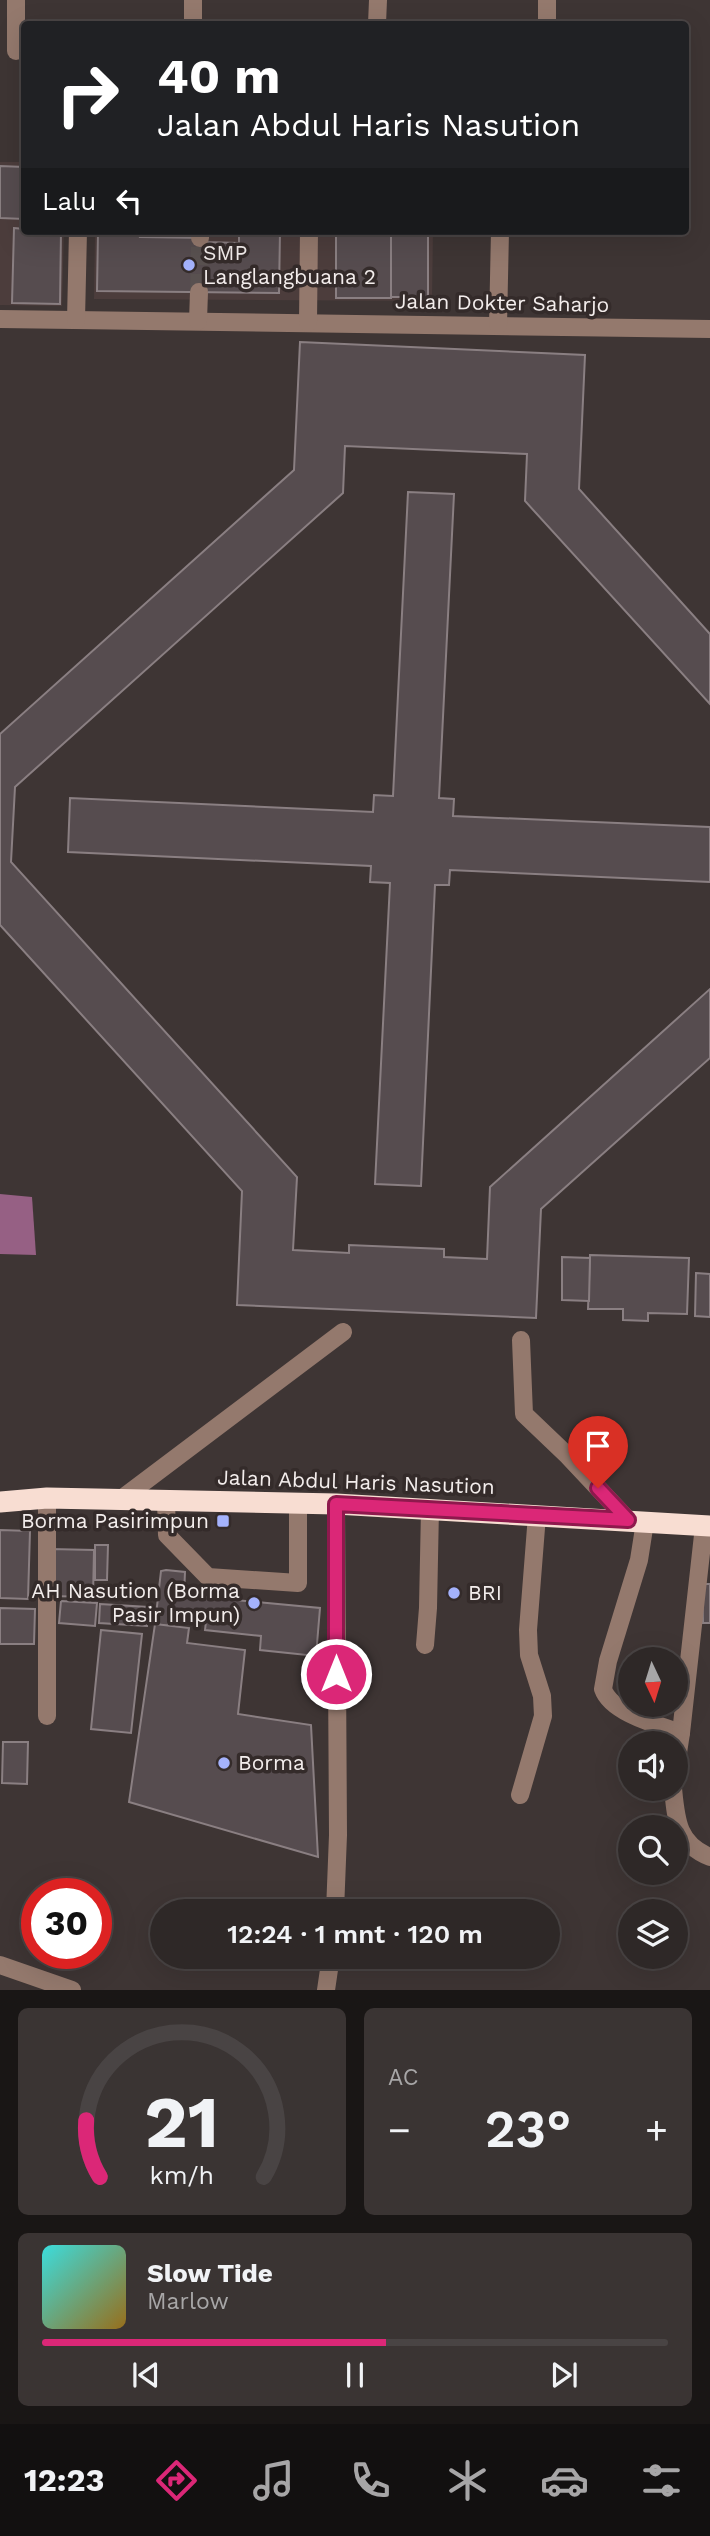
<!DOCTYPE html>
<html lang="id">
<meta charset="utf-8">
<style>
:root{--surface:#2e2827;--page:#3a3433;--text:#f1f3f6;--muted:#a7a6a7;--line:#494444;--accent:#db2777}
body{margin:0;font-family:"Work Sans",sans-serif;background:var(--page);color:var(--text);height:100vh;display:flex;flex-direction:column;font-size:26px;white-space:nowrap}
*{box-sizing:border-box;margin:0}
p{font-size:23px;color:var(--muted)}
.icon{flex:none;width:38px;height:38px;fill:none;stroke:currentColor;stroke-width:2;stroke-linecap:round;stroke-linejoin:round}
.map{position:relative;height:1990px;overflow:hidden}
.panel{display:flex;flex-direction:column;gap:18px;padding:18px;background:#191615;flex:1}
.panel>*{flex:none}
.hud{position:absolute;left:21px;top:21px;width:668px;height:214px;border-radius:7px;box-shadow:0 7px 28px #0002,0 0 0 2px var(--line);background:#202124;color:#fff;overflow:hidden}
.needle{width:46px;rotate:176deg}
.tools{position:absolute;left:618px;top:1647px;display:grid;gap:14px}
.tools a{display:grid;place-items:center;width:70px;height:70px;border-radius:50%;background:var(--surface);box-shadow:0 7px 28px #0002,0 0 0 2px var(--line);font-size:35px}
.speed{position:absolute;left:21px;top:1878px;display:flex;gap:14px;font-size:35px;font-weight:700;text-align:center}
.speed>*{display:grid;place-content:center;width:91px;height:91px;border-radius:50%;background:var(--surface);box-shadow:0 7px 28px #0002,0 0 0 2px var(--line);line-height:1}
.speed .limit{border:10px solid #d22;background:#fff;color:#111}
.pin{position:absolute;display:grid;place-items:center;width:60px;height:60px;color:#fff;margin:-72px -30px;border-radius:50% 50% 50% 0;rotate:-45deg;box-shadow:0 0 7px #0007}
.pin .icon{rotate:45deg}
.me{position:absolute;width:77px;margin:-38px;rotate:0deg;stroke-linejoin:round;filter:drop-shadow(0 0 5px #0008)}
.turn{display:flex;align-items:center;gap:24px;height:147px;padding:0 21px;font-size:32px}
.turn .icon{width:91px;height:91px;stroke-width:2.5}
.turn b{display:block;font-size:49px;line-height:60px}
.then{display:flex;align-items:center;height:66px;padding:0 21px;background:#0003;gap:14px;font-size:26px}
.big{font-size:52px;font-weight:600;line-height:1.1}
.panel .widget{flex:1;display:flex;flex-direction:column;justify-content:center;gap:10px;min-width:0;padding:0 24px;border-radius:10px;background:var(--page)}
.panel .dial{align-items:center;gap:0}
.dial svg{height:182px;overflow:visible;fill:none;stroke:var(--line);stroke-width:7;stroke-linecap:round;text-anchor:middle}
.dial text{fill:var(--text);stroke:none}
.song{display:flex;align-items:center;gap:21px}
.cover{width:84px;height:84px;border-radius:10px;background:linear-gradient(135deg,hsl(180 70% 55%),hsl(40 70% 35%))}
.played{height:7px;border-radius:4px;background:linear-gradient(90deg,var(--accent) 55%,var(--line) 55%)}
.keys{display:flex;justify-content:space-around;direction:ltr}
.heat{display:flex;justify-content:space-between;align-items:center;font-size:38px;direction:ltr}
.panel .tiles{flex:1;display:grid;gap:18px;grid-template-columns:1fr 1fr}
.widget:last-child{grid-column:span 2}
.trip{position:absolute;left:150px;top:1899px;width:410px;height:70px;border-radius:35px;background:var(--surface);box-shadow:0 7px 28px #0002,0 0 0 2px var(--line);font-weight:600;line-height:70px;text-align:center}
.menu{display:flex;height:112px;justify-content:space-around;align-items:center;background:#121010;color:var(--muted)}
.menu .icon{width:49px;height:49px}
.menu .on{color:var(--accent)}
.menu b{font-size:32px;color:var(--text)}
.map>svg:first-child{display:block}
.built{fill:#4c3d3c}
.water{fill:#966084}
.building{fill:#564c4f;stroke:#8a7f82;stroke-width:2}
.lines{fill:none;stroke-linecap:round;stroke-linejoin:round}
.minor-tunnel{stroke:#595150;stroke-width:18;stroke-dasharray:18 9;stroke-linecap:butt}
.minor{stroke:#94796d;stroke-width:18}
.highway{stroke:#f8ddd2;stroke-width:21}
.route-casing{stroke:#8e194d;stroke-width:18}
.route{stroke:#db2777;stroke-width:12}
.poi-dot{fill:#a4b2fc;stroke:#342b2a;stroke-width:2.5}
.labels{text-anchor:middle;stroke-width:7;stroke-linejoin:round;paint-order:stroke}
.poi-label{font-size:21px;fill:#f3edec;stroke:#342b2a;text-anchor:start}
.street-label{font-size:21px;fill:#f3edec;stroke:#342b2a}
</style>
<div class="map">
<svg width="710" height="1990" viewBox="0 0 710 1990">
<rect width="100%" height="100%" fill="#3e3534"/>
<g class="built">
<path d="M0,162H24V231H64L62,306L0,305Z"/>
<path d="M95,231H433L432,301L94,299Z"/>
</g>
<path class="water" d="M0,1194L32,1197L36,1255L0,1254Z"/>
<g class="building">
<path d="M0,166L24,167V219L0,218Z"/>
<path d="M14,228L24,229V231H61L60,304L12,303Z"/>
<path d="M98,231H141L140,237L206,238V242L239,243V231H280L279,293L97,291Z"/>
<rect x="336" y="231" width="55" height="67"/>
<rect x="391" y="231" width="37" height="66"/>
<path d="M300,342L585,355L579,489L710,634V704L525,501L527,454L345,446L343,493L15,787L11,862L297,1177L293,1250L349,1253V1245L444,1249V1257L487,1259L490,1187L710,989V1058L541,1209L536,1318L237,1305L242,1191L0,925V734L294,470Z"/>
<path d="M408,492L454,494L439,798L454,799L453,816L710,827V882L450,870L449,885H435L421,1186L375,1184L390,883L370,882L371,866L68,852L70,798L373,812L374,795L393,796Z"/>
<path d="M590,1255L689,1258L687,1314L648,1313V1321L623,1320V1309H588Z"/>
<path d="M562,1257L590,1258L589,1301L562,1300Z"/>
<path d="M696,1273L710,1274V1317L695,1316Z"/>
<path d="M0,1530L30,1531L28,1599L0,1598Z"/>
<path d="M95,1545H108L107,1580H95Z"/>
<path d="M50,1549L94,1550L93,1597L50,1596Z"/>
<path d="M166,1570L185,1572L184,1595L320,1608L316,1656L260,1650L261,1636L205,1630L207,1613L169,1609L168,1626L155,1624L161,1571Z"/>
<path d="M702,1584H710V1623H703Z"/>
<path d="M61,1601L97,1603L95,1626L59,1623Z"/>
<path d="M100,1604L148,1607L147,1626L99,1623Z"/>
<path d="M0,1608L35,1609L34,1644H0Z"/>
<path d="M155,1624L189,1628L187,1643L245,1650L238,1714L311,1725L318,1857L129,1802Z"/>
<path d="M101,1630L142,1634L131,1733L91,1729Z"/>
<path d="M3,1742H28L27,1784L2,1783Z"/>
</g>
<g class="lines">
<path class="minor-tunnel" d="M199,292L200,238"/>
<g class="minor">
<path d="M193,24V0"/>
<path d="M377,24L378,0"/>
<path d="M547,24V0"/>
<path d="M16,51V0"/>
<path d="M200,238V231"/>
<path d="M0,319L710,329"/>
<path d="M76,320L78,231"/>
<path d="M198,321L199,292"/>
<path d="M308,323L309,231"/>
<path d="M498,325L500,231"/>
<path d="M521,1340L524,1414L568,1456L628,1520"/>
<path d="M120,1500L343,1332"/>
<path d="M166,1500L167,1535L208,1577L298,1583V1503"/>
<path d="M645,1522L639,1560L608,1661L603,1689C611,1713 658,1725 681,1733L676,1766"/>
<path d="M425,1645L428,1608L430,1509"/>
<path d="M47,1716V1498"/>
<path d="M681,1733L704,1526"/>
<path d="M673,1788C676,1819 677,1844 710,1857"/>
<path d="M520,1795L543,1716L542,1696L529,1655L528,1630L537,1515"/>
<path d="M335,1911L338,1835L336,1504"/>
<path d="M0,1965L72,1990"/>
<path d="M326,1990L331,1956"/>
</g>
<path class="highway" d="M0,1502L47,1498L336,1504L710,1526"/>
</g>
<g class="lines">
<defs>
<path id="route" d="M336,1674V1504L628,1520L598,1488"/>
</defs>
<use href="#route" class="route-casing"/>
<use href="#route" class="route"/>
</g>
<g class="poi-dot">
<circle cx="189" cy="265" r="7"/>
<rect x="216" y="1514" width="14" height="14" rx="3.5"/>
<circle cx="454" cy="1593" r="7"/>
<circle cx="254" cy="1603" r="7"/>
<circle cx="224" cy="1763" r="7"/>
</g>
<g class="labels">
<g class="poi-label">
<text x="203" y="260">SMP<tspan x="203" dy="24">Langlangbuana 2</tspan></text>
<text x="209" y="1528" text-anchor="end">Borma Pasirimpun</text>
<text x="240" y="1598" text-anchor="end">AH Nasution (Borma<tspan x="240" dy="24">Pasir Impun)</tspan></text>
<text x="468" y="1600">BRI</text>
<text x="238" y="1770">Borma</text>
</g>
<g class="street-label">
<text transform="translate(502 303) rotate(1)" y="7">Jalan Dokter Saharjo</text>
<text transform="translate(356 1482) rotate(2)" y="7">Jalan Abdul Haris Nasution</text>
</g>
</g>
</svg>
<div class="tools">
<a><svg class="needle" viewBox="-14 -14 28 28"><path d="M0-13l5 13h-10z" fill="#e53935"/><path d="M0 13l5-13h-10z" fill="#a7a6a7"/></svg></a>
<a><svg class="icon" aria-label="sound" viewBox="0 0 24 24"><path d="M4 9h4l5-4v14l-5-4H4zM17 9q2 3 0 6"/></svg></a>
<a><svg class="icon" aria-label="search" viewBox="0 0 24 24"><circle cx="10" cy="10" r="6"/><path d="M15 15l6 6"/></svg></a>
<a><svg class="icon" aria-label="layers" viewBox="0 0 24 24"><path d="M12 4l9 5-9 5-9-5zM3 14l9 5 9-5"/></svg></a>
</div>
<div class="speed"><div class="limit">30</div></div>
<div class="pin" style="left:598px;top:1488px;background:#d93025"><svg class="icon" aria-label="arrive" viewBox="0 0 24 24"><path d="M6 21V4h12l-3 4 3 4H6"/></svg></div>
<svg class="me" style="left:336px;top:1674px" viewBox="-20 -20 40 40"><circle r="17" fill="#db2777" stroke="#fff" stroke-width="3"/><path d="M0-11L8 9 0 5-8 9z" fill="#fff"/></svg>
<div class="trip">12:24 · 1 mnt · 120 m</div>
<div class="hud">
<div class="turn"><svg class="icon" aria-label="right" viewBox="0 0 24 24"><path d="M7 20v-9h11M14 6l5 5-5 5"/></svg><div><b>40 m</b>Jalan Abdul Haris Nasution</div></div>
<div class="then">Lalu<svg class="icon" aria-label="left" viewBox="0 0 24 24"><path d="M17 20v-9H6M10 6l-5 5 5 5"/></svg></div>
</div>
</div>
<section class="panel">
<div class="tiles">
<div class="widget dial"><svg viewBox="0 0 100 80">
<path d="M14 69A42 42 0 1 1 86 69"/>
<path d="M14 69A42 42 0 0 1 8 44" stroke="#db2777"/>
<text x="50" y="56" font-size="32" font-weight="700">21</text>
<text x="50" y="72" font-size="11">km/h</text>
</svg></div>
<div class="widget"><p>AC</p>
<div class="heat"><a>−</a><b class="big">23°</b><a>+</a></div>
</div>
<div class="widget">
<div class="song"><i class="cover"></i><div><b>Slow Tide</b><p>Marlow</p></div></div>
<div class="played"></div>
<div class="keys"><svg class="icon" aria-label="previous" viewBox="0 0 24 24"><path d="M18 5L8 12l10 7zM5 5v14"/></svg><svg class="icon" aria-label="pause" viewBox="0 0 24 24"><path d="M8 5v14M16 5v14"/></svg><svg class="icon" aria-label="next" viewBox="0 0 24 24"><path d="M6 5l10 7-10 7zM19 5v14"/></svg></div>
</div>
</div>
</section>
<nav class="menu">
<b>12:23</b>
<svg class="icon on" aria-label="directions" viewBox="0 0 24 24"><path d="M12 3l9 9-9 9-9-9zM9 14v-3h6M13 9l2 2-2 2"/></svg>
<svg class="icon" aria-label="music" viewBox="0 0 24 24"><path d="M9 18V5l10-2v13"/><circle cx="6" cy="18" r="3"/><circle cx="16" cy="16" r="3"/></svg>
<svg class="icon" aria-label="phone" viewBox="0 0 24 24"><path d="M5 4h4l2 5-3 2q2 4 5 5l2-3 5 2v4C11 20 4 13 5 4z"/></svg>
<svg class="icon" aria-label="climate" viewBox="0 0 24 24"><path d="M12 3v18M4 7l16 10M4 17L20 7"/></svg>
<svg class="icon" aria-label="car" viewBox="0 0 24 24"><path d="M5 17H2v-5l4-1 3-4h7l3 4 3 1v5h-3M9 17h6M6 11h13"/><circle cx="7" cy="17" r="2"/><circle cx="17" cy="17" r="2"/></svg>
<svg class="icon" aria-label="filters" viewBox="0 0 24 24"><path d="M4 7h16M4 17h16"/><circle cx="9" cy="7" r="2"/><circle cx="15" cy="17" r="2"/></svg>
</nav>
